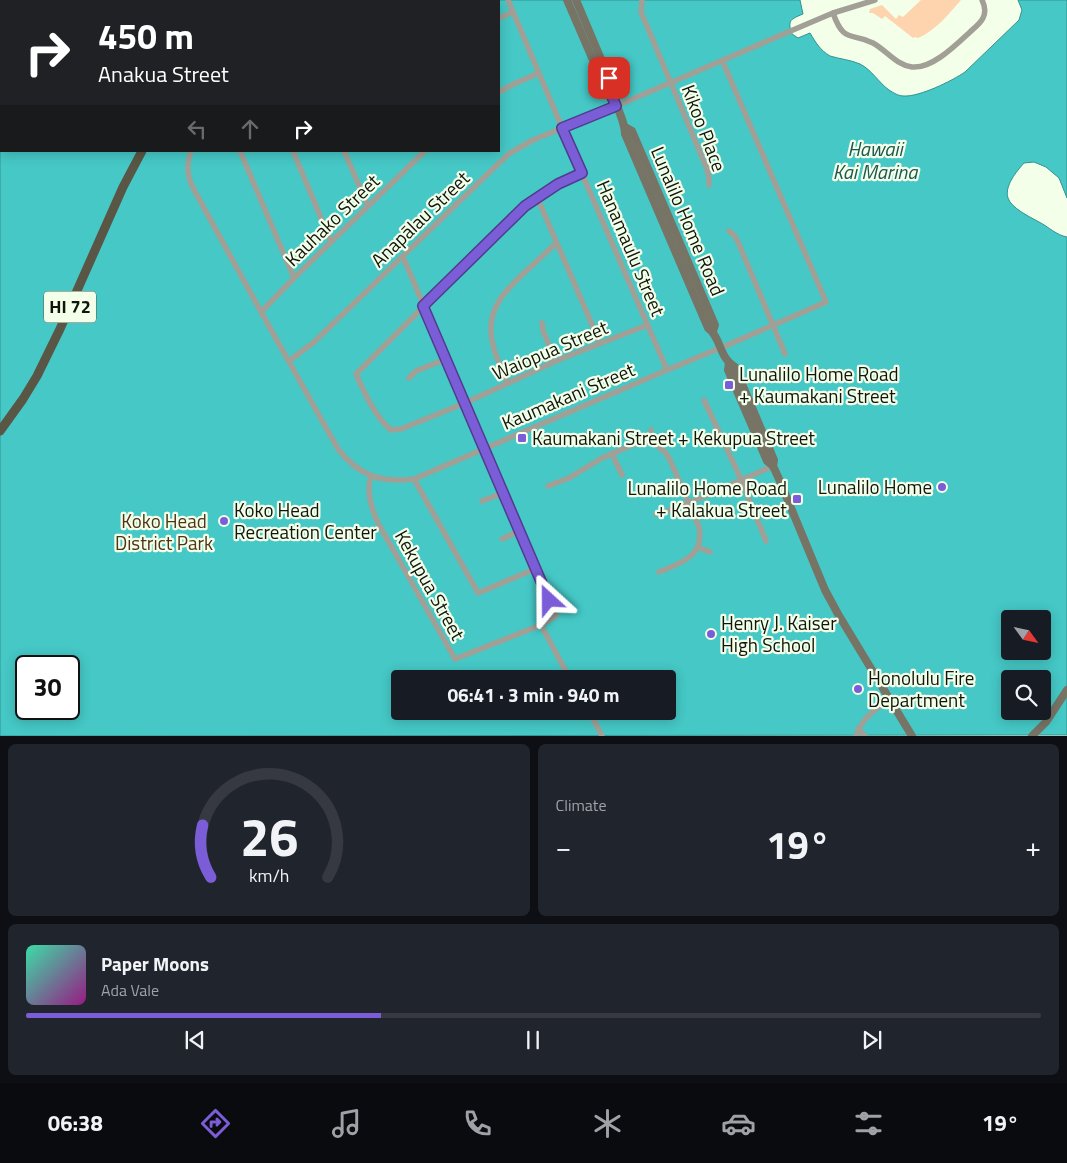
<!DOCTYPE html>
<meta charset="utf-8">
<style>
:root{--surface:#171b24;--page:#20242c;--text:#f1f3f6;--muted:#9ea1a6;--line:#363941;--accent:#7b5dd8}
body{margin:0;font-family:"Titillium Web",sans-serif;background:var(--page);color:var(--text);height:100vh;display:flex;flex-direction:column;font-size:19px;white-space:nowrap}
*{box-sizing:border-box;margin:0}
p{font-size:16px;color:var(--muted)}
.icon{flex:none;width:28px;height:28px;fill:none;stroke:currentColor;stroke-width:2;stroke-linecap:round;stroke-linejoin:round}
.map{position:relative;height:736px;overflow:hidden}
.details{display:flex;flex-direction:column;gap:8px;padding:8px;background:#0d0f14;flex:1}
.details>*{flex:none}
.hud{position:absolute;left:0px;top:0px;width:500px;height:152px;box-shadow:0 2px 12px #0003;background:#202124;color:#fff;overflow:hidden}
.needle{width:32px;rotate:123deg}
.fabs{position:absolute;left:1001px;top:610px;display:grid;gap:10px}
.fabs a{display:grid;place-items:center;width:50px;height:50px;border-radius:5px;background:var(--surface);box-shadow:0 2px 12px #0003;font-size:25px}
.speed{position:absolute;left:15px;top:655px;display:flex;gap:10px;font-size:25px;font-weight:700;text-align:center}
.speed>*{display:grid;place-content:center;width:65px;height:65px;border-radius:50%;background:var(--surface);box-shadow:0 2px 12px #0003;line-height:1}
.speed .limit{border:2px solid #111;border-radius:8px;background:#fff;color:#111}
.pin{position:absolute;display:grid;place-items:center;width:42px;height:42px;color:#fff;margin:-21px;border-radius:10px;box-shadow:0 2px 8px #0006}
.me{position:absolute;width:55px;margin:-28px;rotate:336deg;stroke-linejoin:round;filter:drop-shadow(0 0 4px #0008)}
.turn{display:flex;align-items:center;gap:18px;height:105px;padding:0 15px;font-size:22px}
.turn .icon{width:65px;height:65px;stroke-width:2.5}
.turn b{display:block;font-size:35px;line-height:42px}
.lanes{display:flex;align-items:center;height:48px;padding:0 15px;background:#0003;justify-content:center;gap:25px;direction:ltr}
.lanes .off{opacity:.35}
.big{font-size:38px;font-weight:700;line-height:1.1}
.details .widget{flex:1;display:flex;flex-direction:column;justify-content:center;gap:8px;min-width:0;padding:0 18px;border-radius:8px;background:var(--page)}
.details .dial{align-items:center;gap:0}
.dial svg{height:130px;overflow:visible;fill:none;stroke:var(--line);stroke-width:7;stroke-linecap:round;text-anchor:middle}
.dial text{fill:var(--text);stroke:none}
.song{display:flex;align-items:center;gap:15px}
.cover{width:60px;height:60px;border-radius:8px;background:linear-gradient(135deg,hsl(160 70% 55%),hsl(310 70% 35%))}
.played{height:5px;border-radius:2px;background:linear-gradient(90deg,var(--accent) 35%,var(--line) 35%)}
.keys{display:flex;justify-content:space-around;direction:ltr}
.heat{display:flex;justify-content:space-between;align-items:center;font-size:28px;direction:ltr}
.details .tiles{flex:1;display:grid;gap:8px;grid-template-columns:1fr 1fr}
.widget:last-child{grid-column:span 2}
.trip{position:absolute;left:391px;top:670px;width:285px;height:50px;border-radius:5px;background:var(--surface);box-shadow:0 2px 12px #0003;font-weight:700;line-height:50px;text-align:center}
.tab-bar{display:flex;height:80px;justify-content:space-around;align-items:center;background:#090b0e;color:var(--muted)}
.tab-bar .icon{width:35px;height:35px}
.tab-bar .selected{color:var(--accent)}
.tab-bar b{font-size:22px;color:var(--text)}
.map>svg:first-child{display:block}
.green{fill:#fed4af}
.water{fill:#45c8c6;stroke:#36928f;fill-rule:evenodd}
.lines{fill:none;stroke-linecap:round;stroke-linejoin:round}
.street{stroke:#a29f96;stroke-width:5.5}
.secondary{stroke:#777466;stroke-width:8}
.primary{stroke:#5a5645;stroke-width:9}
.route-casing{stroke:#503c8c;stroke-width:12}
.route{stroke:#7b5dd8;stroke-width:9}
.poi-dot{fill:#7b5dd8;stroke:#f4ffe9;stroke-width:2}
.labels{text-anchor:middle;stroke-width:4.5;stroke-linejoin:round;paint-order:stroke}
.shield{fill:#f4ffe9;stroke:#565b50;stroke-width:1}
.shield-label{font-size:18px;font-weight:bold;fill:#12150e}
.street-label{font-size:19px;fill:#12150e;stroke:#f4ffe9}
.poi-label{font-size:19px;fill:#12150e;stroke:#f4ffe9;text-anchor:start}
.park-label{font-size:19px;fill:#4f3318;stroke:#f4ffe9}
.water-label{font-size:20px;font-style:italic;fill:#205755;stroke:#f4ffe9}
</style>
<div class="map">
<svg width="1067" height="736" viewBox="0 0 1067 736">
<rect width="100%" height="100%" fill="#f4ffe9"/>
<path class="green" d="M921,0H961C949,14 935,31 918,38L915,37L913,38L885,16L882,19L873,13H869L870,9L882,5L896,19L899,15L903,17Z"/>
<path class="water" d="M0,0H800L803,14C791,19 787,20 792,34L798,38L810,33C816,43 820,50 830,56C840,59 851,60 860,64C872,70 879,83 889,90C894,93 898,96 904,96C919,97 952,81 965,72L1019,20L1022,10L1018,0H1067V198L1059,178L1046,167L1034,162L1024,163C1017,171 1004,186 1008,198C1011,208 1030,217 1039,222C1049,227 1056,235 1067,237V735L0,736ZM1,1H499V151H1ZM1010,619H1042V651H1010ZM26,666H69V709H26ZM400,679H668V711H400ZM1010,679H1042V711H1010Z"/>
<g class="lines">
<g class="street">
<path d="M170,0V1"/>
<path d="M508,0L560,123L667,370"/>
<path d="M642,0L641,12L707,169L709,178V185"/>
<path d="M293,1L294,0"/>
<path d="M410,1L413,0"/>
<path d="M833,13C844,44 851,32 873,43C886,50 896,65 912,67C932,69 956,45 970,32C974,28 980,24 983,18C986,12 985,6 982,0"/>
<path d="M499,18L513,12"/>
<path d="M499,92L516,83L539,73"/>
<path d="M191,151C186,164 187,176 193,188L261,312L338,449C359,476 381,483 414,479L667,370L730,344L826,302L722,60"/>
<path d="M240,151L294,278"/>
<path d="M293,151L331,242"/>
<path d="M344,151L368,206"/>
<path d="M582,173L558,184L525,205L356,374C364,392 375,417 391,430L401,429L465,403L556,361L647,325"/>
<path d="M537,197L600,343"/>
<path d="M729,231L734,235L738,242L785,354"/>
<path d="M261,312L294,278L425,151"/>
<path d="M542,323L543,331L556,361"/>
<path d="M289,361L314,342L497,165L510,153L533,140L607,110L814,21L833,13L875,0"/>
<path d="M409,378L416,371L446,359"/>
<path d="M508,383C502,370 494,355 492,340C486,309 505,291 525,272C536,262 546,253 556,243"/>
<path d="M704,400L739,475L766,541"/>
<path d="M648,442L651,430"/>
<path d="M612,454L622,475"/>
<path d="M371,476C366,492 371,508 378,523L455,659L541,625L556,616L403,257"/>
<path d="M414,479L478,593L535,569"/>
<path d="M548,486L569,478L602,458L637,443L648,442L655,444L665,452L670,460L699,527C705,557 680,563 659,572"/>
<path d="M482,501L503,493"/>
<path d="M656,514L662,513L689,503L773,466"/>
<path d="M502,539L520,531"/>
<path d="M698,547L710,552"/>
<path d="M541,625L570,679"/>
<path d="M589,711L602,736"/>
<path d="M858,729L865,736"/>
<path d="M856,736C862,718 875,709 890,700"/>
</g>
<g class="secondary">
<path d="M567,0L602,81L607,85C613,98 625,120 625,134L708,328C721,337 719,358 735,367L774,460L773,466"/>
<path d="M576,0L609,78L607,85"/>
<path d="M625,127L632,131L715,325L713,331"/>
<path d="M729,363L728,370L767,461L773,466L779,479L825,590L838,614L912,736"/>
<path d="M1032,736L1046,722L1067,690"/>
</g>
<g class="primary">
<path d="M241,1L242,0"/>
<path d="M0,431L23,399L37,376L60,329L123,187L142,151"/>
</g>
</g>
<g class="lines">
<defs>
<path id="route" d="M549,600L423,306L525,206L558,184L582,173L562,128L616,106L607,85L609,78"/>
</defs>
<use href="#route" class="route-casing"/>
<use href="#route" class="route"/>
</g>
<g class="poi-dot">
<rect x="724" y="380" width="10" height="10" rx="2.5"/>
<rect x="517" y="433" width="10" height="10" rx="2.5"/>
<circle cx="942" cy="487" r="5"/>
<rect x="792" y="494" width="10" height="10" rx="2.5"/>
<circle cx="224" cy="521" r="5"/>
<circle cx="711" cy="634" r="5"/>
<circle cx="858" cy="689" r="5"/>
</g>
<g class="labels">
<rect class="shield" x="44" y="291.5" width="52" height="31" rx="4"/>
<g class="shield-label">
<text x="70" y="313">HI 72</text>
</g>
<g class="street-label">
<text transform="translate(704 128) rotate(69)" y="7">Kikoo Place</text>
<text transform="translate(420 219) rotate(-44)" y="7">Anapālau Street</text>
<text transform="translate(332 220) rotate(-44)" y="7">Kauhako Street</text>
<text transform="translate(688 221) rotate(67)" y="7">Lunalilo Home Road</text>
<text transform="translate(631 248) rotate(67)" y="7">Hanamaulu Street</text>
<text transform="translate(550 350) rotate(-23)" y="7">Waiopua Street</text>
<text transform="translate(568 396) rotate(-23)" y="7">Kaumakani Street</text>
<text transform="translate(430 585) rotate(61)" y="7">Kekupua Street</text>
</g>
<g class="poi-label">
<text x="739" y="381">Lunalilo Home Road<tspan x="739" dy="22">+ Kaumakani Street</tspan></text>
<text x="532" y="445">Kaumakani Street + Kekupua Street</text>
<text x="932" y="494" text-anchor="end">Lunalilo Home</text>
<text x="787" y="495" text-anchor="end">Lunalilo Home Road<tspan x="787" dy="22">+ Kalakua Street</tspan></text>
<text x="234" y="517">Koko Head<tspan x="234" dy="22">Recreation Center</tspan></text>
<text x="721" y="630">Henry J. Kaiser<tspan x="721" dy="22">High School</tspan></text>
<text x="868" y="685">Honolulu Fire<tspan x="868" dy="22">Department</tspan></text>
</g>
<g class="park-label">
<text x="164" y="528">Koko Head<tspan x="164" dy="22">District Park</tspan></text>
</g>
<g class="water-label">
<text x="875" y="156">Hawaii<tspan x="875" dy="23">Kai Marina</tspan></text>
</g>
</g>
</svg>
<div class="fabs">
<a><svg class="needle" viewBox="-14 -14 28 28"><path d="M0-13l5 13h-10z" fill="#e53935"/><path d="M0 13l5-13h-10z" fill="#9ea1a6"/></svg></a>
<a><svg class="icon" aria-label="search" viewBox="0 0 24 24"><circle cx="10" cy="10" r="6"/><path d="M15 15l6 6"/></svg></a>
</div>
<div class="speed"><div class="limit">30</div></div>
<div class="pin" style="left:609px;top:78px;background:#d93025"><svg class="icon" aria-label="arrive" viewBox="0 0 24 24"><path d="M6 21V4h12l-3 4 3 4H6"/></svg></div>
<svg class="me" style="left:549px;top:600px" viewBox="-20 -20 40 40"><path d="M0-17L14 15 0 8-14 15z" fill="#7b5dd8" stroke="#fff" stroke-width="4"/></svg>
<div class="trip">06:41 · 3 min · 940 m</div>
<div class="hud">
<div class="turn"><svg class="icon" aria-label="right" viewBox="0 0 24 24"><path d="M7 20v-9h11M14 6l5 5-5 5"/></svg><div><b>450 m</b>Anakua Street</div></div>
<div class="lanes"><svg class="icon off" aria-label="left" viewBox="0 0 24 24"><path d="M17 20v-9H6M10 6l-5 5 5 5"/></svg><svg class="icon off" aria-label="ahead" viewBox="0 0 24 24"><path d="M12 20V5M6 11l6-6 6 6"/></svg><svg class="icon" aria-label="right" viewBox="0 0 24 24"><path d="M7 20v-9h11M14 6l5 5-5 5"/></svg></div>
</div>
</div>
<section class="details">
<div class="tiles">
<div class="widget dial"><svg viewBox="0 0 100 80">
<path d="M14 69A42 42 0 1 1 86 69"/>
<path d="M14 69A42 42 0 0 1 9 37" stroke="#7b5dd8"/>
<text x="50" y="56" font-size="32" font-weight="700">26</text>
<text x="50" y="72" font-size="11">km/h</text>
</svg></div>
<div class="widget"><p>Climate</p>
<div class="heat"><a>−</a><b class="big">19°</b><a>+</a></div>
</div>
<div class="widget">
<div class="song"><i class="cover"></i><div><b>Paper Moons</b><p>Ada Vale</p></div></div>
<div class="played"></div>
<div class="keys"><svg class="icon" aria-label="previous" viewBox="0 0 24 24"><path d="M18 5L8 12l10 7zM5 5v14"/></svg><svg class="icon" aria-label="pause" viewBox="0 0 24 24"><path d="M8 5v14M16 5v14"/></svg><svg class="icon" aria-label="next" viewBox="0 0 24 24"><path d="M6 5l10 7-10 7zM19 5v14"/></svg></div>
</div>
</div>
</section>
<nav class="tab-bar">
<b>06:38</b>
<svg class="icon selected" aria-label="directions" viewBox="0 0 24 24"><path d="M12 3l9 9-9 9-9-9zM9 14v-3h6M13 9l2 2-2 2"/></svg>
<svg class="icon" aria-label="music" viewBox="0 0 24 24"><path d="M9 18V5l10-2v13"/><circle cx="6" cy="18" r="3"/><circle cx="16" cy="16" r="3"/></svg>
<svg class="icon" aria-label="phone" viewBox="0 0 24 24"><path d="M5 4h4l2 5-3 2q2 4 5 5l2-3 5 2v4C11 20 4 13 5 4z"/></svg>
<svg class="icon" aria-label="climate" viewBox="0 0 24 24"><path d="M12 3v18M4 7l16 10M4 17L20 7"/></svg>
<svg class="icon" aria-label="car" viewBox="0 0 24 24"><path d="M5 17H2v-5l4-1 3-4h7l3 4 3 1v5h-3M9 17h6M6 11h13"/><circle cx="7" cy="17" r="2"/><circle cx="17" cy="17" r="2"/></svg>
<svg class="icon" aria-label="filters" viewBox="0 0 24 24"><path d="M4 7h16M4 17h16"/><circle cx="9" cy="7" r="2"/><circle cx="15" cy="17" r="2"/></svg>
<b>19°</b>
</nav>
